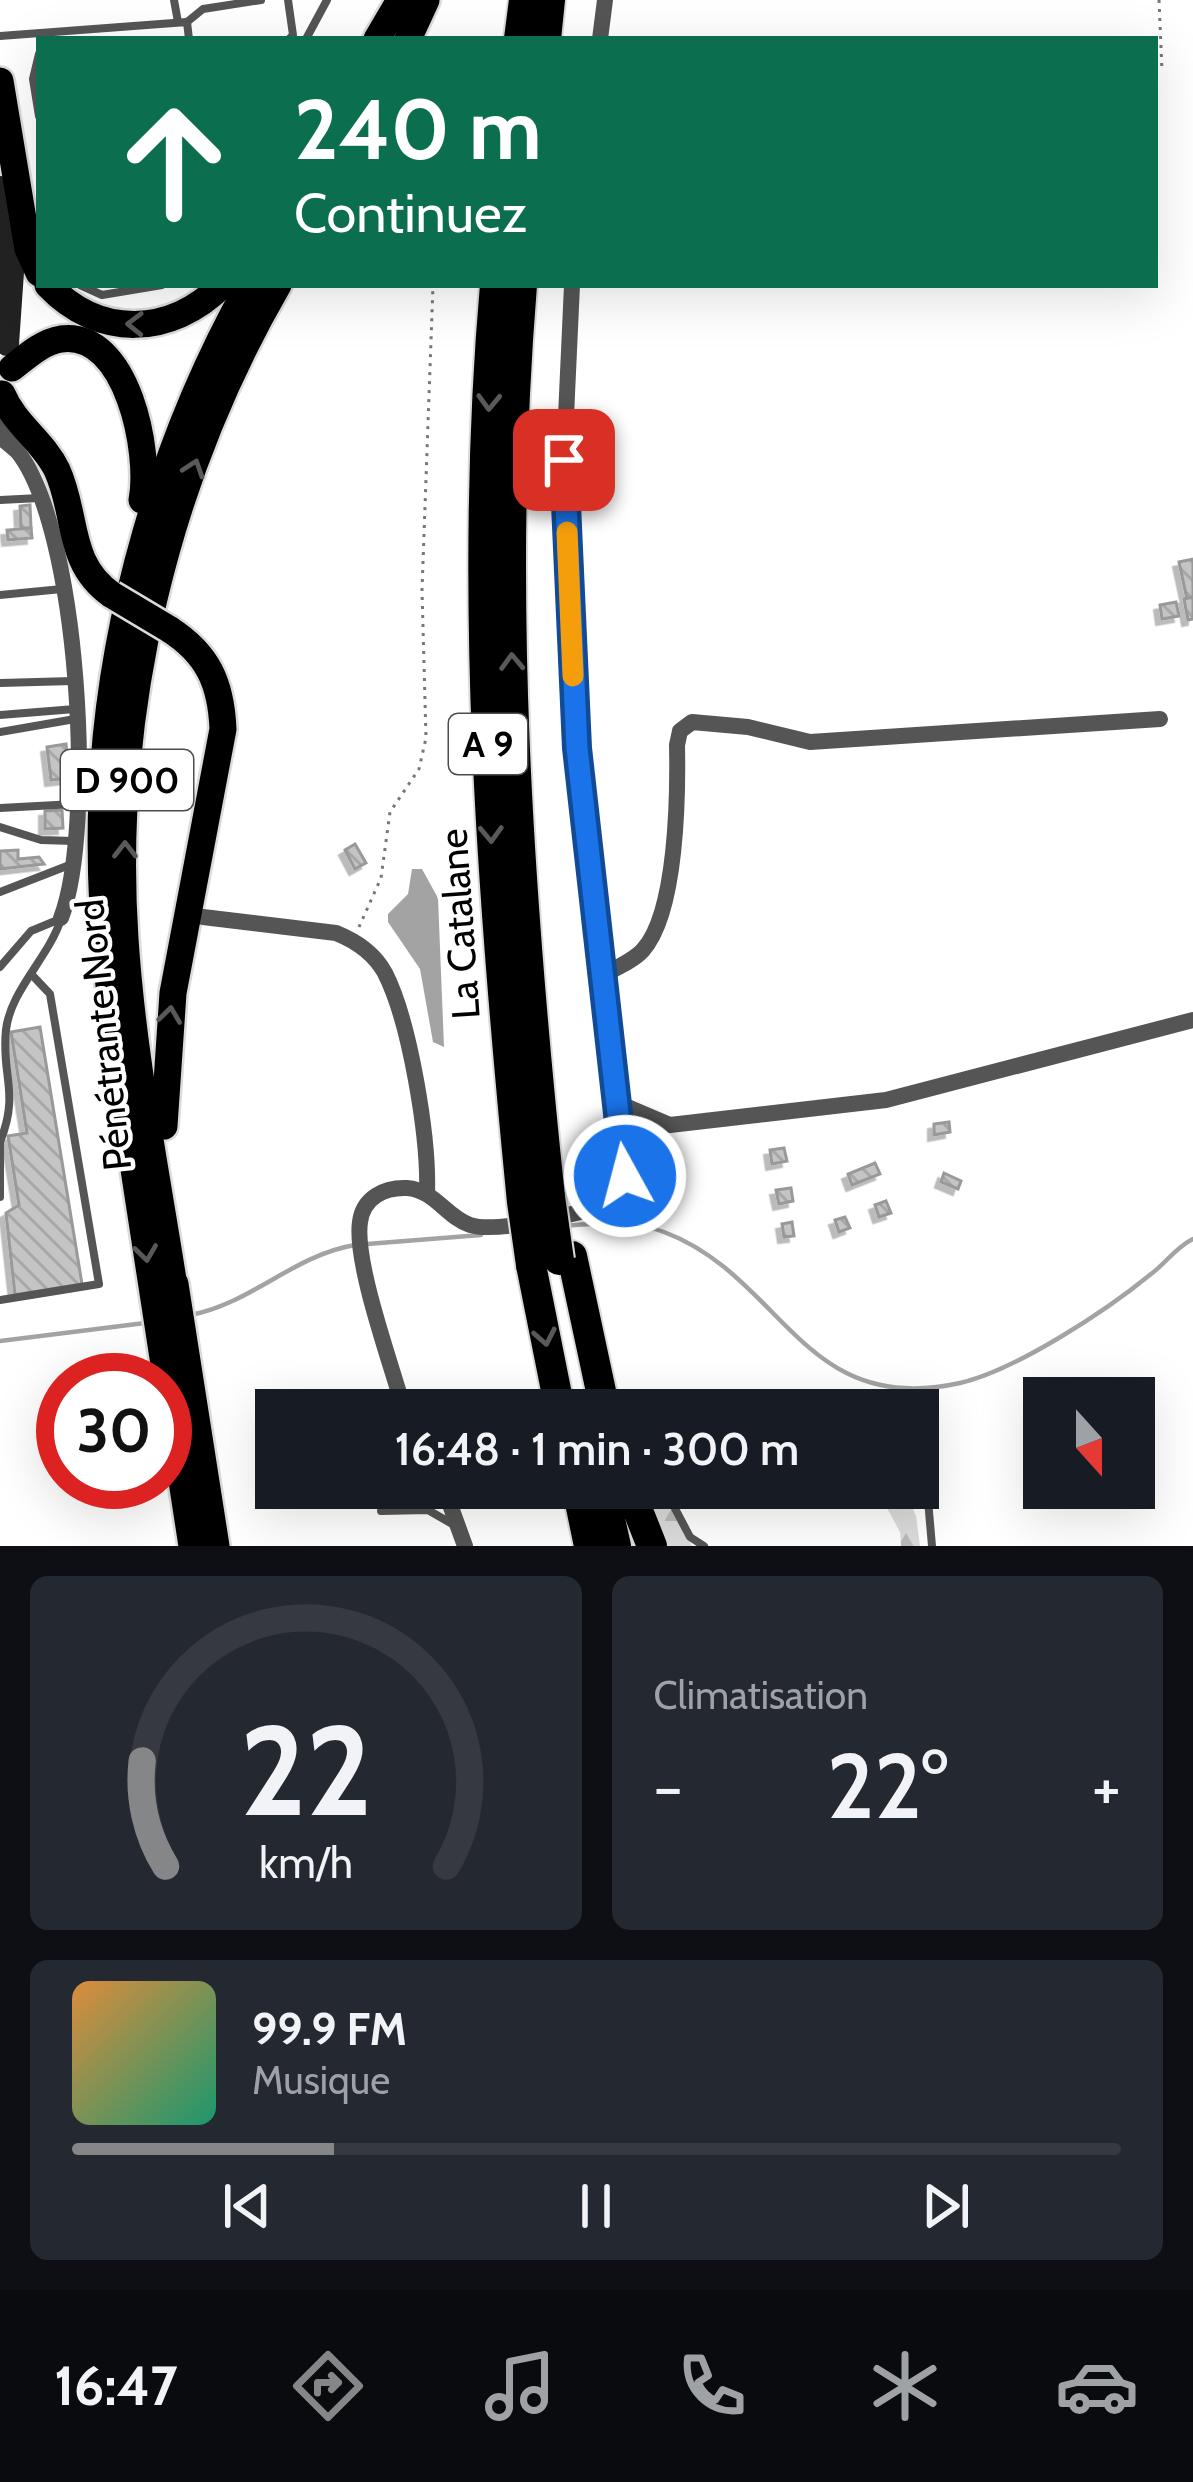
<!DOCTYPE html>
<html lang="fr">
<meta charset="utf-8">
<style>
:root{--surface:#171b24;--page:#242831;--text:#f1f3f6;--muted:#9ea1a6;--line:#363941;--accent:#858687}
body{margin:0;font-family:Cabin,sans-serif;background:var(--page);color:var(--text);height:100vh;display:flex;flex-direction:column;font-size:45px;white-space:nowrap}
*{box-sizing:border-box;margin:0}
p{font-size:39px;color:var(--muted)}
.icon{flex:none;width:66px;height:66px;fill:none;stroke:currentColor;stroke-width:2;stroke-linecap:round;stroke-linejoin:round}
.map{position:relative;height:1546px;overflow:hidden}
.details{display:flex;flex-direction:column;gap:30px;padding:30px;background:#0d0f14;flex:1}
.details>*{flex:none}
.hud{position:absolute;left:36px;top:36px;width:1122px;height:252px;border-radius:0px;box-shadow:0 12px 48px #0002;background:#0b6e4f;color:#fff;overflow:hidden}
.needle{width:78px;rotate:159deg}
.tools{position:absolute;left:1023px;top:1377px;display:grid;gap:24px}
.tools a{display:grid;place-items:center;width:132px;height:132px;border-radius:0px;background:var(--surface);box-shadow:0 12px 48px #0002;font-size:60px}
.speed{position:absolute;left:36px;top:1353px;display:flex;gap:24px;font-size:60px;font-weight:700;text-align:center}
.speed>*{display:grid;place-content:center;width:156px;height:156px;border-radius:50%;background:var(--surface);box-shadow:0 12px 48px #0002;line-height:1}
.speed .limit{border:18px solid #d22;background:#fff;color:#111}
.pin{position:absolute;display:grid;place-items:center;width:102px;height:102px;color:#fff;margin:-51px;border-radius:24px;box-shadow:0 6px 18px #0006}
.me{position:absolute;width:132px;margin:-66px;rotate:353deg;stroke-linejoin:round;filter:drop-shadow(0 0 9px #0008)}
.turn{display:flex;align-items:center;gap:42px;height:252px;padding:0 60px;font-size:54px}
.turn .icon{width:156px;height:156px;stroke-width:2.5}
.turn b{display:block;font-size:84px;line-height:102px}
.big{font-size:90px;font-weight:600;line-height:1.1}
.details .tile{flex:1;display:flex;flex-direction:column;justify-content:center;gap:18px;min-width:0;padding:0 42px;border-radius:18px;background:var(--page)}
.details .dial{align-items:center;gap:0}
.dial svg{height:312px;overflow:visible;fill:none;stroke:var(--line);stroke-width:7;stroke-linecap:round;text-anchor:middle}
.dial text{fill:var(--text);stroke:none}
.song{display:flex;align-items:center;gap:36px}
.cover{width:144px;height:144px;border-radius:18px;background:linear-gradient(135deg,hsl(30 70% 55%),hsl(160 70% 35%))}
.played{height:12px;border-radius:6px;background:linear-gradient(90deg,var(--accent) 25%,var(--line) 25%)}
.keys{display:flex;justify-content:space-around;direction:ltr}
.heat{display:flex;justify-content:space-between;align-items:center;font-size:66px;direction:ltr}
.details .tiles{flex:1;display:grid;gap:30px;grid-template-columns:1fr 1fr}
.tile:last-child{grid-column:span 2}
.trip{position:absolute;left:255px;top:1389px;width:684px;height:120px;border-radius:0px;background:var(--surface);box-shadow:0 12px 48px #0002;font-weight:600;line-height:120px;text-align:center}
.tabs{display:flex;height:192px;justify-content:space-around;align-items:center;background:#090b0e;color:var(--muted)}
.tabs .icon{width:84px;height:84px}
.tabs .selected{color:var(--accent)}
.tabs b{font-size:54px;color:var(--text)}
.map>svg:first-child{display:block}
.forest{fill:url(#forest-firs)}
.water{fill:#a3a3a3}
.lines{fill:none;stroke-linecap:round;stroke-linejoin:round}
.stream{stroke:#a3a3a3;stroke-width:4.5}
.building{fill:url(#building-back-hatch);stroke:#999;stroke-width:3;filter:url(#shadow)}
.trunk-casing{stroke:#dbdbdb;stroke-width:32}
.motorway-casing{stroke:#dbdbdb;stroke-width:34}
.path{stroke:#777;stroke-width:3;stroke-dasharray:3 6;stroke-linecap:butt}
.service{stroke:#555;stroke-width:8}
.minor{stroke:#555;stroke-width:16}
.secondary{stroke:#222;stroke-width:24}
.trunk{stroke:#000;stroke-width:27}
.motorway{stroke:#000;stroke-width:30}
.trunk-bridge-casing{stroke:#dbdbdb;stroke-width:32;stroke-linecap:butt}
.motorway-bridge-casing{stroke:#dbdbdb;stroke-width:34;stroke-linecap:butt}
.trunk-bridge{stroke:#000;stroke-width:27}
.motorway-bridge{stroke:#000;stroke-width:30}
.oneway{stroke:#595959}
.route-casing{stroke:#114b97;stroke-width:30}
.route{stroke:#1a73e8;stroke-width:21}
.slow{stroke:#f59e0b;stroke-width:21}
.labels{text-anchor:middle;stroke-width:9;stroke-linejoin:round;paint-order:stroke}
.shield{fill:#fff;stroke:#4c4c4c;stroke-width:3}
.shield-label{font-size:36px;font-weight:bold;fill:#000}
.street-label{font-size:39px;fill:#000;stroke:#fff}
</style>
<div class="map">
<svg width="1193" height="1546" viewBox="0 0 1193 1546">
<defs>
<pattern id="forest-firs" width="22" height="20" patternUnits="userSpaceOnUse" patternTransform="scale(3)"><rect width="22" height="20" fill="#dcdcdc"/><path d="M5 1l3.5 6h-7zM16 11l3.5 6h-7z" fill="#bbb"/></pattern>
<pattern id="building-back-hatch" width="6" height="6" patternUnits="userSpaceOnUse" patternTransform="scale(3)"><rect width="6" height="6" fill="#c4c4c4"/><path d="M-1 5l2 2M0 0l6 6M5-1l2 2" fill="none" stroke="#a7a7a7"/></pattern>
<filter id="shadow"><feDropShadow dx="-5.5" dy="5.5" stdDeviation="0" flood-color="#0004"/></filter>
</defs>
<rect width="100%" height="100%" fill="#fff"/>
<g class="forest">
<path d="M648,1488H664L692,1546H668Z"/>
<path d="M904,1488L916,1516L920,1546H901L900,1532L887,1508Z"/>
</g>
<path class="water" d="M412,869H422L438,898L444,1047L433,1042L420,969L388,922V914L408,894Z"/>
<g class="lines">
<g class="stream">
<path d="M564,1226C597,1223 632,1220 664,1232C784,1277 802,1418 960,1383C1016,1370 1106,1311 1151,1274C1166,1263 1176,1247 1193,1239"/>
<path d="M367,1244L481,1235"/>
<path d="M191,1315C252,1303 294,1255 355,1245"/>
<path d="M0,1341L145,1323"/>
</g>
</g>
<g class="building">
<path d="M30,505L31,528H21L20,506Z"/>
<path d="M31,528L32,538L8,540L7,530Z"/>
<path d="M1193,559V597L1187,599L1179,562Z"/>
<path d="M1193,597V619L1188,620L1184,599Z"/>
<path d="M1176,602L1179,616L1162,619L1160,605Z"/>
<path d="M66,744L69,778L51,780L47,747Z"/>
<path d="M62,810L63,828L45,829V811Z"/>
<path d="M355,844L366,863L355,869L345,850Z"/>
<path d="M18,850V859L39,857L44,864L0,869V851Z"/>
<path d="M40,1027L82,1284L15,1295L6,1213L19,1205L8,1136L27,1133L11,1032Z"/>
<path d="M949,1122L950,1132L934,1135V1124Z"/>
<path d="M784,1148L787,1161L772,1164L770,1150Z"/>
<path d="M875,1163L880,1174L852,1185L848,1174Z"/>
<path d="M944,1173L961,1181L958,1189L941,1182Z"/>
<path d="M791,1188L793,1201L779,1204L776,1190Z"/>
<path d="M886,1201L891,1213L879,1217L875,1205Z"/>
<path d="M845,1217L850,1228L839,1232L835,1220Z"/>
<path d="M792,1222L794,1236L784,1237L782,1224Z"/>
</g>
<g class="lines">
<defs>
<g id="trunk">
<path d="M377,39L400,0"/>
<path d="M408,39L426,0"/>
<path d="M0,81L28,249L39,273"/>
<path d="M48,285C99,339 171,336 222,285"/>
<path d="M12,368C26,357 42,342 61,339C128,330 151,454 142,500"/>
<path d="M2,394C15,425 43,441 57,470C78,516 66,563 112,595"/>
<path d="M164,1126L173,993L223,729C221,683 208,654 169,629"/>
<path d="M175,1284L216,1546"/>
<path d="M176,1299C158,1180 133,1060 125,939C110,714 165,480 278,285"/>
<path d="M192,1546C171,1414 152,1282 131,1150C113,1032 97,917 102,797C109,622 163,438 249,285"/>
</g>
<g id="motorway">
<path d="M519,39L524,0"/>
<path d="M546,39L550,0"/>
<path d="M495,285C468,590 492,899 522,1202"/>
<path d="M522,285C497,589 518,894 550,1197"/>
<path d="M572,1256L605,1410"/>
<path d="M531,1265L560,1410"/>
<path d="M577,1488L589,1546"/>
<path d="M603,1488L616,1546"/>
<path d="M629,1488L652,1546"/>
</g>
</defs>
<use href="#trunk" class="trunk-casing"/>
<use href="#motorway" class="motorway-casing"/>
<g class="path">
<path d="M1159,0L1162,71"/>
<path d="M359,927L381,878L390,812L419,769L426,738L422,590L433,285"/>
</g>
<g class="service">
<path d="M174,0L178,22"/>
<path d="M288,0L293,35L289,39"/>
<path d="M187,22L203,9L261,0"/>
<path d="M0,36L187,22L189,39"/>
<path d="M306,39L327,0"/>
<path d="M39,54L33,79L39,116"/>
<path d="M80,285L102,295L162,285"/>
<path d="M0,500L40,498"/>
<path d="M0,595L62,589"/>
<path d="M0,683L73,681"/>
<path d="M0,715L75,709"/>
<path d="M0,732L75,719"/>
<path d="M0,808L75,804"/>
<path d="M0,827L41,840L73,841"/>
<path d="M0,892L72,864"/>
<path d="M0,967L31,931L60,919"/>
<path d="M0,1142C20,1092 1,1076 6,1030C10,991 49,957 61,919"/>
<path d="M0,1197V1141"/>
<path d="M0,1300L99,1284L50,994L33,976"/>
<path d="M764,1410L791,1404L810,1410"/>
<path d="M918,1476L928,1500L932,1546"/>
<path d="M674,1488L670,1499L690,1537L704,1546"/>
<path d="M381,1511L428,1510L454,1525"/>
</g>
<g class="minor">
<path d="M600,39L605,0"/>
<path d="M0,419L17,451L0,437"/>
<path d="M17,451C79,527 96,827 61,918"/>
<path d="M203,917L336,933C356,941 374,953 385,973C410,1022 429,1138 427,1193"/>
<path d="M603,975C616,968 633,961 643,950C677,912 678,795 677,745L680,731L692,722L748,727L810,742L1160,719"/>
<path d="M616,1102L670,1125L886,1100L1193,1020"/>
<path d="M404,1410C392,1366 354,1263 360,1222C363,1198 384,1187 407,1188C435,1190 446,1217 470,1225C499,1234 586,1212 615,1201L625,1176L577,748L564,460L572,285"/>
<path d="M444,1488L465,1546"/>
</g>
<path class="secondary" d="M0,188L12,272L7,344"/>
<use href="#trunk" class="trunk"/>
<use href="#motorway" class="motorway"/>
<defs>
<path id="trunk-bridge" d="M112,595L169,629"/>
<g id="motorway-bridge">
<path d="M550,1197L559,1260"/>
<path d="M522,1202L531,1265"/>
</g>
</defs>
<use href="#trunk-bridge" class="trunk-bridge-casing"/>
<use href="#motorway-bridge" class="motorway-bridge-casing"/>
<use href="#trunk-bridge" class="trunk-bridge"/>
<use href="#motorway-bridge" class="motorway-bridge"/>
</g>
<defs><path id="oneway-chevron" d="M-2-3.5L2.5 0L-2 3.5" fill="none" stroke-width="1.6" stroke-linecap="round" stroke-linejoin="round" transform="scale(3)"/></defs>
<g class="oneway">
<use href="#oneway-chevron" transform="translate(135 324) rotate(-179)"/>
<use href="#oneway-chevron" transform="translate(489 402) rotate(92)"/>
<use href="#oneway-chevron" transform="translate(194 468) rotate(-71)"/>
<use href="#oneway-chevron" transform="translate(512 662) rotate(-92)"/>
<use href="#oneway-chevron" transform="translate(491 834) rotate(88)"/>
<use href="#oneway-chevron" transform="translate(125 850) rotate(-90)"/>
<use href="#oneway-chevron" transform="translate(170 1015) rotate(-82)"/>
<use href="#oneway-chevron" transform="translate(146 1253) rotate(82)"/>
<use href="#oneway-chevron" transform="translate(545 1337) rotate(79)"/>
</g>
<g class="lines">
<defs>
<path id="route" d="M564,460L577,748L625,1176"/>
</defs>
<use href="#route" class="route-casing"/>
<use href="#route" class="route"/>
<path class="slow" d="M567,532L573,676"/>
</g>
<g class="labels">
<g class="shield">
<rect x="449" y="714" width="78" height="60" rx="9"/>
<rect x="61" y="750" width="132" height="60" rx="9"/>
</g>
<g class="shield-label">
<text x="488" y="757">A 9</text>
<text x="127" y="793">D 900</text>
</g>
<g class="street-label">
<text transform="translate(459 924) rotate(-94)" y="14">La Catalane</text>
<text transform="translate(103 1035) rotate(-96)" y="14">Pénétrante Nord</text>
</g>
</g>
</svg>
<div class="tools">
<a><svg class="needle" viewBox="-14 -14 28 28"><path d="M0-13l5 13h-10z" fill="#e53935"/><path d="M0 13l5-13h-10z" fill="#9ea1a6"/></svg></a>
</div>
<div class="speed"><div class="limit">30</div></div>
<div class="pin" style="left:564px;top:460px;background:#d93025"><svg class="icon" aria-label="arrive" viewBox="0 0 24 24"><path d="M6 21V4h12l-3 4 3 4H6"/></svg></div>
<svg class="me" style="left:625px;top:1176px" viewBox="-20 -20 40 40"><circle r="17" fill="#1a73e8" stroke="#fff" stroke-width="3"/><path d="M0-11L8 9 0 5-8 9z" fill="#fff"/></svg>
<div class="trip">16:48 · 1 min · 300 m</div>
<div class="hud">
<div class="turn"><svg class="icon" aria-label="ahead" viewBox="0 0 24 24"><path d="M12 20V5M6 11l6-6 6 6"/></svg><div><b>240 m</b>Continuez</div></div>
</div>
</div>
<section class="details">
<div class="tiles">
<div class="tile dial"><svg viewBox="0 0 100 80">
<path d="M14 69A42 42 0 1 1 86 69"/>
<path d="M14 69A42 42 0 0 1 8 42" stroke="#858687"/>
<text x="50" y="56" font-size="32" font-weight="700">22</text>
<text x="50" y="72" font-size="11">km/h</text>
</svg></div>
<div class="tile"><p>Climatisation</p>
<div class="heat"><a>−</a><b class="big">22°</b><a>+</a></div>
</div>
<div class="tile">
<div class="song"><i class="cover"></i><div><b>99.9 FM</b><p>Musique</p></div></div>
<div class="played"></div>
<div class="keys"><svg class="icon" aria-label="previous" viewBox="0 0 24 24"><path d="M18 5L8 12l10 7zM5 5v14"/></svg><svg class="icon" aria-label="pause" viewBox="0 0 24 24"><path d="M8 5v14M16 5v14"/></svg><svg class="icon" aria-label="next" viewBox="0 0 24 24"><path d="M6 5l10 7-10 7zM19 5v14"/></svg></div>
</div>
</div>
</section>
<nav class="tabs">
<b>16:47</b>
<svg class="icon selected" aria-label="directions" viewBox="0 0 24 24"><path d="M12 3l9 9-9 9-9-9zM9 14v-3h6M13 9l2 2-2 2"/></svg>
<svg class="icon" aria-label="music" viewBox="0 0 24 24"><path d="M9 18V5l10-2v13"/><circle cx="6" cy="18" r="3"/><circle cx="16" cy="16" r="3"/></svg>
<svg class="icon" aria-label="phone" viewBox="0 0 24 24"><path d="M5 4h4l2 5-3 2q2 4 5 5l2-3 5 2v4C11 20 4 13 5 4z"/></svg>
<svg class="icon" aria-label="climate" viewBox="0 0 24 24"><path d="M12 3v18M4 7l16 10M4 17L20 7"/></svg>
<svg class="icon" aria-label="car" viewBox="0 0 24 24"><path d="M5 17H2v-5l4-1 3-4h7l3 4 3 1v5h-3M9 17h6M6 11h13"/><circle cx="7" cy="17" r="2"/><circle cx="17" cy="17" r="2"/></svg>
</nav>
